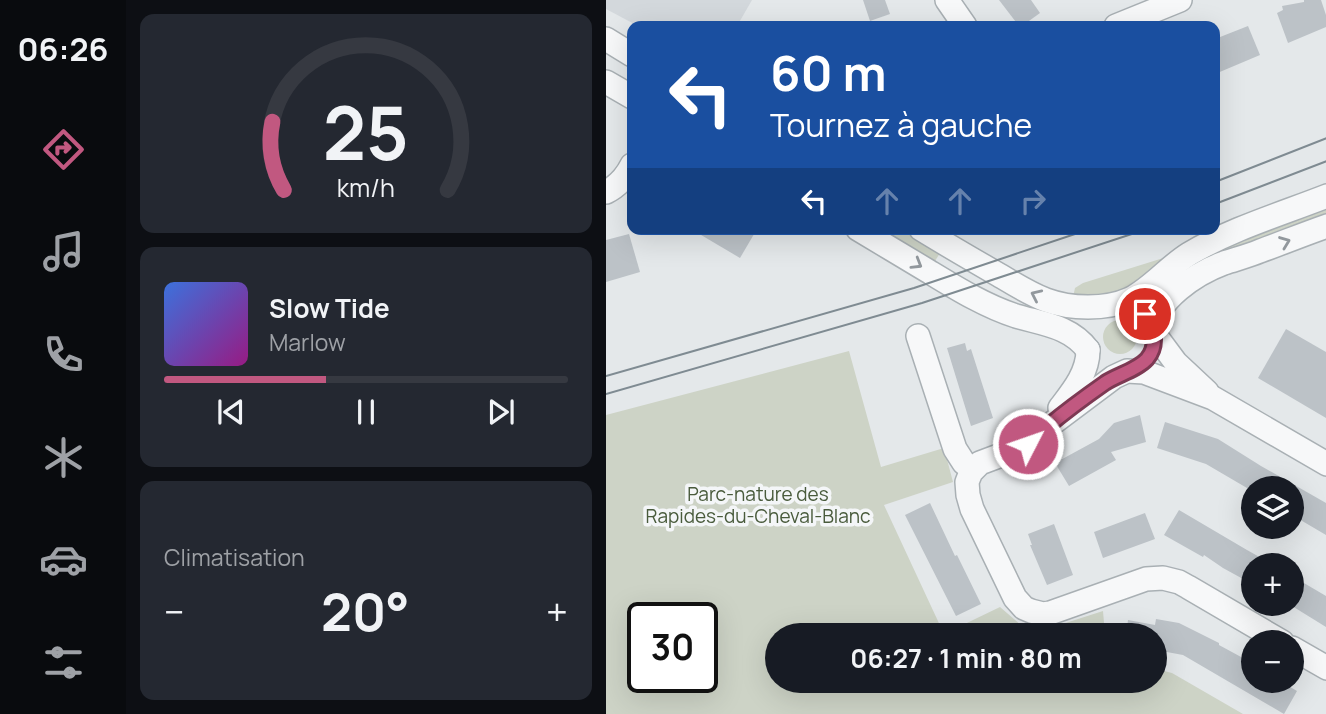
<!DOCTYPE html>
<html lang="fr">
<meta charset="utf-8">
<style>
:root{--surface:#171b24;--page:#242831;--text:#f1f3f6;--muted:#9ea1a6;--line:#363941;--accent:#c15880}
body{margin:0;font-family:Manrope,sans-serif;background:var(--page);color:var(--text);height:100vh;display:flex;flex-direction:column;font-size:26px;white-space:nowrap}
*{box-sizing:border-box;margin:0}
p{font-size:23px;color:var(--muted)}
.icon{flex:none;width:38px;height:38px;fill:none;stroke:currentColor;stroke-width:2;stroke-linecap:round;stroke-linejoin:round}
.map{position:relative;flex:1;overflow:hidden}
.drawer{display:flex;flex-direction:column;gap:14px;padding:14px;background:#0d0f14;width:480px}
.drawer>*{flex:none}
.guide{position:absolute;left:21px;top:21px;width:593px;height:214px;border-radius:14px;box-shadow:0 7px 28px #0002;background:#1a4fa0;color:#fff;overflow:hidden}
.buttons{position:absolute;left:635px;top:476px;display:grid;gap:14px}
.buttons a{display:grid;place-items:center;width:63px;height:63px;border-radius:50%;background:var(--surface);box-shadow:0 7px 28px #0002;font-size:35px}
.speed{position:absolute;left:21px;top:602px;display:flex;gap:14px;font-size:35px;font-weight:700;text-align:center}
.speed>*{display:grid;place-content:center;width:91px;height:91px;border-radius:50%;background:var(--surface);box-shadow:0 7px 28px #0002;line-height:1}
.speed .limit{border:4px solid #111;border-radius:10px;background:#fff;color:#111}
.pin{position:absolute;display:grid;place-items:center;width:60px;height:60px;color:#fff;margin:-30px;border:4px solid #fff;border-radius:50%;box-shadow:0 2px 7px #0007}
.me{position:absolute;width:77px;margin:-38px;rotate:49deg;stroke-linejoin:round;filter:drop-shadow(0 0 5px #0008)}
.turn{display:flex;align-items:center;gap:24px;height:147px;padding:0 28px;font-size:32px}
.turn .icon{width:91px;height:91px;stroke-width:2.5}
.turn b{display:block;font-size:49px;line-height:60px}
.lanes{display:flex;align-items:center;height:66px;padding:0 28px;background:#0003;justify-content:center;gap:35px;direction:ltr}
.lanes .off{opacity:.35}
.big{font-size:52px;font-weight:700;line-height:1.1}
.drawer .widget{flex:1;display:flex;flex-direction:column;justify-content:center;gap:10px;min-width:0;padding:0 24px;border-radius:14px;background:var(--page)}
.drawer .dial{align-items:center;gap:0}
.dial svg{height:182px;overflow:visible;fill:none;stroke:var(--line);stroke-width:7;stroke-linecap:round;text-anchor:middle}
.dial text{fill:var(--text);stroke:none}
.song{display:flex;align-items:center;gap:21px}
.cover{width:84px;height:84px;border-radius:10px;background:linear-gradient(135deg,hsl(220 70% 55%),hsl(310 70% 35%))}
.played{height:7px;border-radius:4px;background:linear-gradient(90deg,var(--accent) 40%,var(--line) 40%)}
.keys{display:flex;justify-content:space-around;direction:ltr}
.heat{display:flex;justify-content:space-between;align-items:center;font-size:38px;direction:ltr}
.trip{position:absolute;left:159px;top:623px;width:402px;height:70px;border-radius:35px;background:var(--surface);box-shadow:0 7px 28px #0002;font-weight:700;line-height:70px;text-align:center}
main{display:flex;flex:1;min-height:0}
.tab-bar{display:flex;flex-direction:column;width:126px;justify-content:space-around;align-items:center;background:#090b0e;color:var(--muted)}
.tab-bar .icon{width:49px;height:49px}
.tab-bar .current{color:var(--accent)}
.tab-bar b{font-size:32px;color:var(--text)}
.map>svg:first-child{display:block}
.built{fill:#d3d8dc}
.green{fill:#cdd3c6;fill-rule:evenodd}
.building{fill:#bcc2c7}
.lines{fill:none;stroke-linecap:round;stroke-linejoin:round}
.minor-casing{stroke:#a9b0b4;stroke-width:26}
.minor{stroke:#f7f8f9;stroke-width:23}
.tram{stroke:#7f8b92;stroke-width:2}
.oneway{stroke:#92989d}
.route-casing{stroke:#7d3953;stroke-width:18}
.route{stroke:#c15880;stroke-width:12}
.labels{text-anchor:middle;stroke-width:7;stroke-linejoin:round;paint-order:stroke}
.park-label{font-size:19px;fill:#495b3c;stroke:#f4f6f8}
</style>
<main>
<nav class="tab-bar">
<b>06:26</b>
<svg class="icon current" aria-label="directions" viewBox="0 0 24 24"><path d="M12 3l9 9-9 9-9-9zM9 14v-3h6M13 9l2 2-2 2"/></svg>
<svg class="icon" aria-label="music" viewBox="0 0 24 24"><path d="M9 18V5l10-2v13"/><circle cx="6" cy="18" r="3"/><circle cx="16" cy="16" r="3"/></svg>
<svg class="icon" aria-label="phone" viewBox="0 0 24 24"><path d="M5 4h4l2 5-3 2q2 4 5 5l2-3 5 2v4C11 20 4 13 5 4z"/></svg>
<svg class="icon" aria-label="climate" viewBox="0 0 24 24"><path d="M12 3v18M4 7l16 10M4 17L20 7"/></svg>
<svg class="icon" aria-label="car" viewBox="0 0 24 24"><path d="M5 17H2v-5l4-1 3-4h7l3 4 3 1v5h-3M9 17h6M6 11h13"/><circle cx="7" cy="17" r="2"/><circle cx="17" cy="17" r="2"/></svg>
<svg class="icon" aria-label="filters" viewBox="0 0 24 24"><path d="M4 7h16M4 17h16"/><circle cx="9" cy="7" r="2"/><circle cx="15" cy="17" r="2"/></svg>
</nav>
<section class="drawer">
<div class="widget dial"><svg viewBox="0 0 100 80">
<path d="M14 69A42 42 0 1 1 86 69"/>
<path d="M14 69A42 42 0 0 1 9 39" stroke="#c15880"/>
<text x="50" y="56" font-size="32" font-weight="700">25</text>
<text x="50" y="72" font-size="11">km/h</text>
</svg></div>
<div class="widget">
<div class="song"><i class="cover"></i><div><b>Slow Tide</b><p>Marlow</p></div></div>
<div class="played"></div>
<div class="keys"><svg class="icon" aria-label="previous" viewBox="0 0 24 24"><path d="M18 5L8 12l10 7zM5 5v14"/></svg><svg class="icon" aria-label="pause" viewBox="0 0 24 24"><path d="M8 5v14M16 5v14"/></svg><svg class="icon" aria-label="next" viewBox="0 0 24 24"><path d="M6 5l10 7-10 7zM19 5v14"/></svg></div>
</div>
<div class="widget"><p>Climatisation</p>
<div class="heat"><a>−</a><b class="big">20°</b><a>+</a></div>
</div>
</section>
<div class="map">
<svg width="721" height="714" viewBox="0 0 721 714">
<rect width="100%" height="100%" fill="#e4e8ea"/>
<path class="built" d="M0,0H146L131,26H32L0,9Z"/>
<g class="green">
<path d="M720,207V216L585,270L581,264L600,254Z"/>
<path d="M274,229H294L334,253L329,261Z"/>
<path d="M567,255L523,288L499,296L467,297L469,288L477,283Z"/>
<circle cx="514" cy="337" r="17"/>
<path d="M243,351L275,467L338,448L347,482L278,505L338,634L394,607L416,626L444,628L497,611L499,635H172V681H550V669L566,673L637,714H0V415ZM37,618H96V677H37Z"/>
</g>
<g class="building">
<path d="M257,0H279L284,14L264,21Z"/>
<path d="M393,0H425L434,13L416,26H413Z"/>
<path d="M698,0H715L720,15V27L682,43L671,13L677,10L676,6L698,2Z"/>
<path d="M642,26L654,55L609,74V39Z"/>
<path d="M85,229H151L134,258Z"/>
<path d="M23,234L34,272L0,282V240Z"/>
<path d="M680,329L720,352V418L652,378Z"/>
<path d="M359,343L361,351L365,349L387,418L365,426L341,348Z"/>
<path d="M534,415L540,442L505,452L510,460L463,486L449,463L493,439L508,423Z"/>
<path d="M559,422L612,439L655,466L720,503V535L686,515V488H641L600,464L551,448Z"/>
<path d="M324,503L349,556L351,555L375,604L350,616L299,515Z"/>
<path d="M573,510L641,550L668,565H648V585L617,568L598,555L597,557L558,535Z"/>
<path d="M539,513L549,539L497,558L488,532Z"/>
<path d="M448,524L467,575L441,585L424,545H426L422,534Z"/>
<path d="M686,576L720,596V627L686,606Z"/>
<path d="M550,619L573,623L613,643V645L648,664V681H674L691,691L678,714L577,655L550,650V635H520L522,620L549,625Z"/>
</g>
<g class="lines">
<defs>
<g id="minor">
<path d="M341,0L359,26"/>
<path d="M510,26L574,0"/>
<path d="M0,39L26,55"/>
<path d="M0,82L26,97"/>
<path d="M0,192C12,186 20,177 26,165"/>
<path d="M252,229C275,243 299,257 322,271C350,288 379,306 410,316C437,324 464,326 482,350"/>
<path d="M315,229C341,245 367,260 393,275C408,284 424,294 440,300C464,309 500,310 524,299C546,288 562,267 583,254C625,229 675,214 721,196"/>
<path d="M547,332C548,300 591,273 618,263C630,259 642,256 654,251C676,243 698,234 721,226"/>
<path d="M547,332L570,363L601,392"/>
<path d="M312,336L349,449L358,463L367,469"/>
<path d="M454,408C467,391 482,373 482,350"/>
<path d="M676,642L582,587L573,582L557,578L540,579L444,613L437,614L425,611L418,608L409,598L366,509L362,495L361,482L365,472L374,463L422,445L440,428L508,377L521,371L538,372L607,398L721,464"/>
<path d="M686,648L721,668"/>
</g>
</defs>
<use href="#minor" class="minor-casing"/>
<use href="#minor" class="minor"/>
<g class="tram">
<path d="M609,182L721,138"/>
<path d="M609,204L721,161"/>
<path d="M0,376L308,288L484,229"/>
<path d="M0,394L316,303L541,229"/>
</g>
</g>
<defs><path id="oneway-chevron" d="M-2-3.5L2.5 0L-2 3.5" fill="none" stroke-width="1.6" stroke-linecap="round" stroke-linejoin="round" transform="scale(1.75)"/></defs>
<g class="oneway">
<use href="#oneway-chevron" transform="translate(679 242) rotate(-21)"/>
<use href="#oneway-chevron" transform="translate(311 264) rotate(31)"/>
<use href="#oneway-chevron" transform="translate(430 295) rotate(-155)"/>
</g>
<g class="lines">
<defs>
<path id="route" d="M422,444C429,439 435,432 442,426C460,411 479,397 499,383C511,375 531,370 541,359C552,346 549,327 539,314"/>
</defs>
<use href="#route" class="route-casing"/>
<use href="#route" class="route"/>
</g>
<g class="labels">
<g class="park-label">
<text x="152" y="501">Parc-nature des<tspan x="152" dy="22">Rapides-du-Cheval-Blanc</tspan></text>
</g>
</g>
</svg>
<div class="buttons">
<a><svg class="icon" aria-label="layers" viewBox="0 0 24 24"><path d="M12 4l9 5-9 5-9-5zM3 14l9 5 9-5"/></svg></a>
<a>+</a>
<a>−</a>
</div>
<div class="speed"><div class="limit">30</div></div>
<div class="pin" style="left:539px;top:314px;background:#d93025"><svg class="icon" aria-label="arrive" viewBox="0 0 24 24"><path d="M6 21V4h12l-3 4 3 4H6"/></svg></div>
<svg class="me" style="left:422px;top:444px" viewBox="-20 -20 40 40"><circle r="17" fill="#c15880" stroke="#fff" stroke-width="3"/><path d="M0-11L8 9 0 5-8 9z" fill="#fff"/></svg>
<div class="trip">06:27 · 1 min · 80 m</div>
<div class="guide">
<div class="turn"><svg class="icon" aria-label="left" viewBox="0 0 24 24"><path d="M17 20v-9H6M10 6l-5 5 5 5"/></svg><div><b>60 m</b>Tournez à gauche</div></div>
<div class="lanes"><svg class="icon" aria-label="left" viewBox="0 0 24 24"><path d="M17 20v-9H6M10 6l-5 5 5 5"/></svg><svg class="icon off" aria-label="ahead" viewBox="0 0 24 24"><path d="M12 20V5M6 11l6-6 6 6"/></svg><svg class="icon off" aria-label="ahead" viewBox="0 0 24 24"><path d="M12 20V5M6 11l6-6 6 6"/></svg><svg class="icon off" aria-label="right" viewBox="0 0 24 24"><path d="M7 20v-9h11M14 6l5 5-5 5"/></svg></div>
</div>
</div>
</main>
